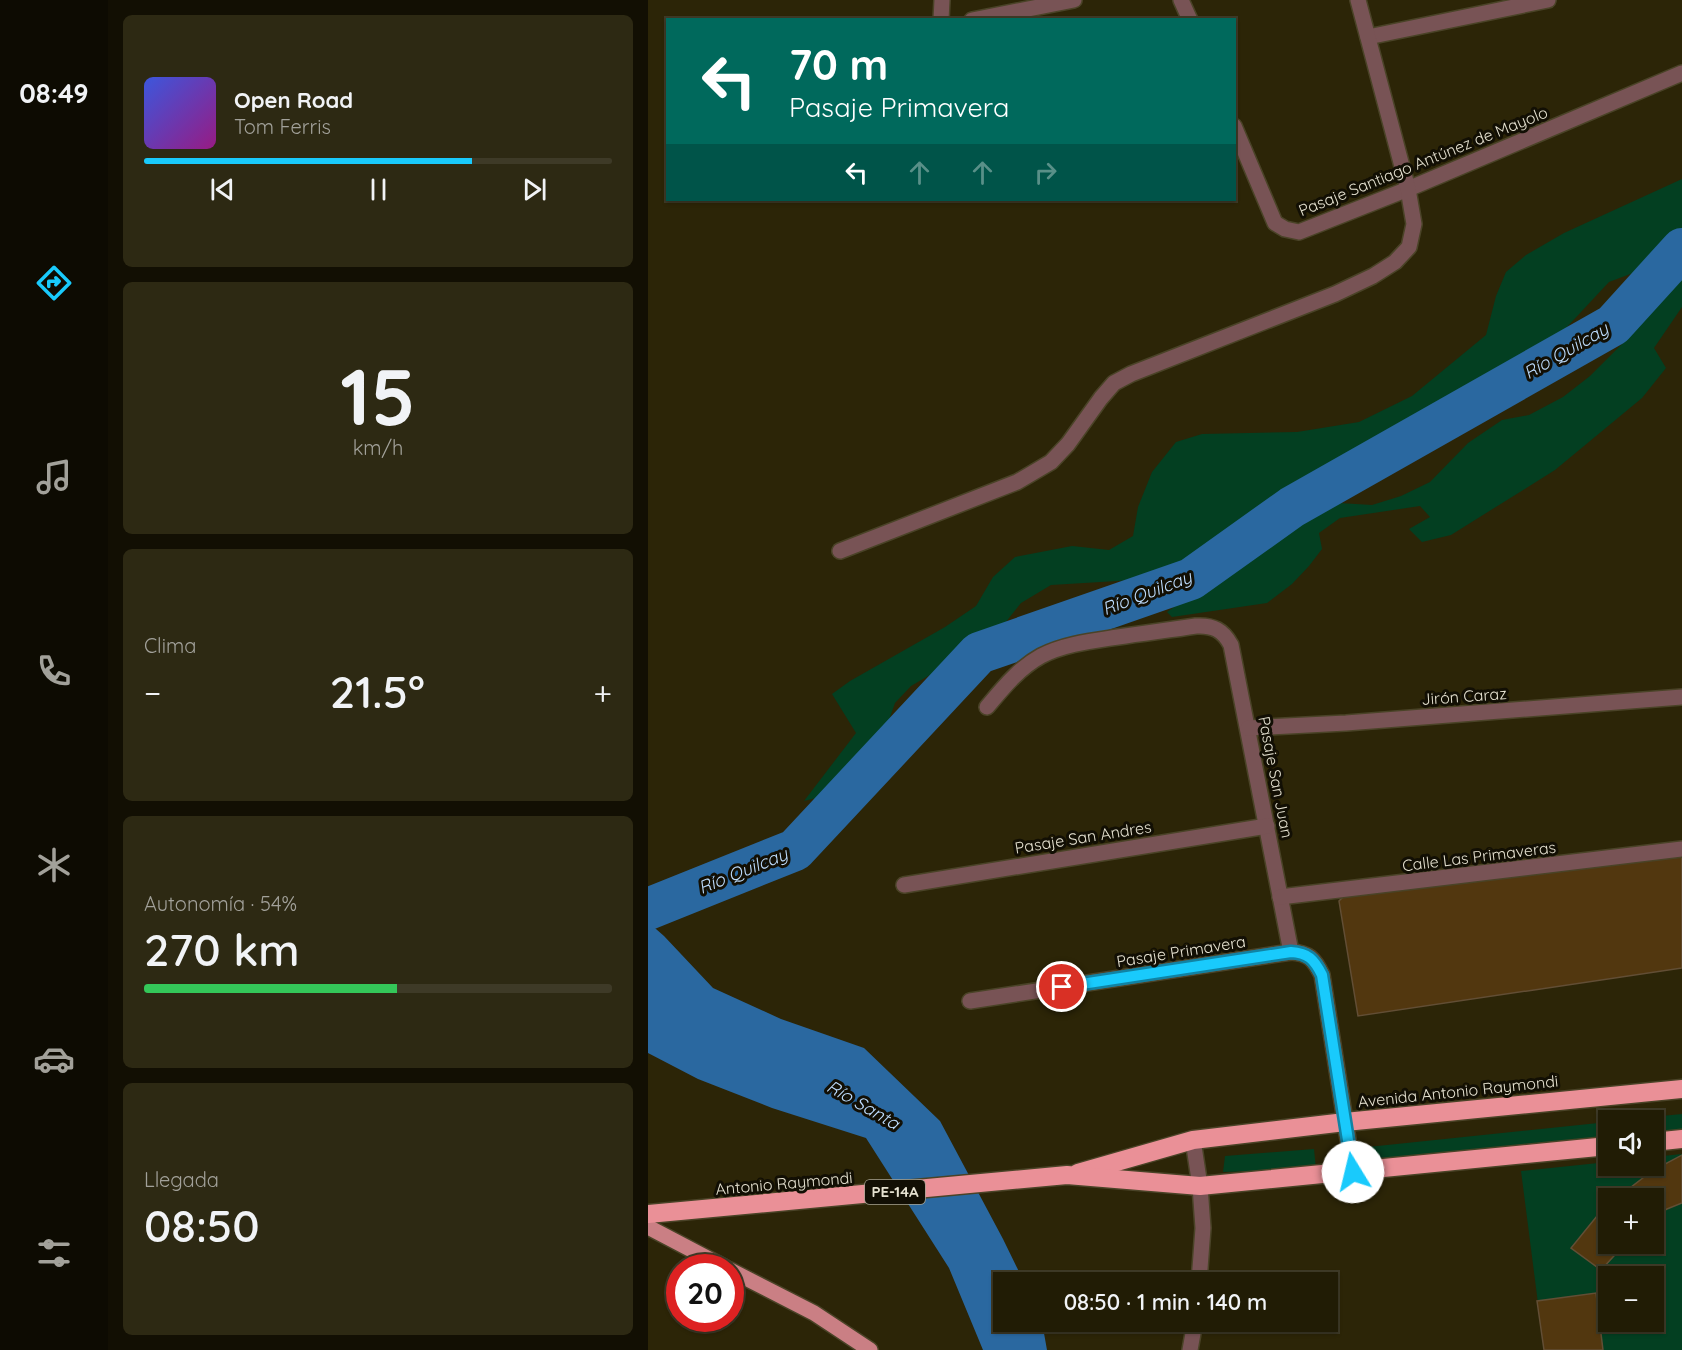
<!DOCTYPE html>
<html lang="es">
<meta charset="utf-8">
<style>
:root{--surface:#211c05;--page:#2d2913;--text:#f1f3f6;--muted:#a2a19a;--line:#3e3a27;--accent:#19cafc}
body{margin:0;font-family:Quicksand,sans-serif;background:var(--page);color:var(--text);height:100vh;display:flex;flex-direction:column;font-size:22px;white-space:nowrap}
*{box-sizing:border-box;margin:0}
p{font-size:20px;color:var(--muted)}
.icon{flex:none;width:33px;height:33px;fill:none;stroke:currentColor;stroke-width:2;stroke-linecap:round;stroke-linejoin:round}
.map{position:relative;flex:1;overflow:hidden}
.side{display:flex;flex-direction:column;gap:15px;padding:15px;background:#120f03;width:540px}
.side>*{flex:none}
.banner{position:absolute;left:18px;top:18px;width:570px;height:183px;border-radius:0px;box-shadow:0 2px 4px #0004,0 0 0 2px var(--line);background:#00695c;color:#fff;overflow:hidden}
.fabs{position:absolute;left:950px;top:1110px;display:grid;gap:12px}
.fabs a{display:grid;place-items:center;width:66px;height:66px;border-radius:0px;background:var(--surface);box-shadow:0 2px 4px #0004,0 0 0 2px var(--line);font-size:30px}
.speed{position:absolute;left:18px;top:1254px;display:flex;gap:12px;font-size:30px;font-weight:700;text-align:center}
.speed>*{display:grid;place-content:center;width:78px;height:78px;border-radius:50%;background:var(--surface);box-shadow:0 2px 4px #0004,0 0 0 2px var(--line);line-height:1}
.speed .limit{border:9px solid #d22;background:#fff;color:#111}
.pin{position:absolute;display:grid;place-items:center;width:51px;height:51px;color:#fff;margin:-26px;border:3px solid #fff;border-radius:50%;box-shadow:0 2px 6px #0007}
.me{position:absolute;width:66px;margin:-33px;rotate:351deg;stroke-linejoin:round;filter:drop-shadow(0 0 4px #0008)}
.turn{display:flex;align-items:center;gap:21px;height:126px;padding:0 24px;font-size:27px}
.turn .icon{width:78px;height:78px;stroke-width:2.5}
.turn b{display:block;font-size:42px;line-height:51px}
.lanes{display:flex;align-items:center;height:57px;padding:0 24px;background:#0003;justify-content:center;gap:30px;direction:ltr}
.lanes .off{opacity:.35}
.big{font-size:45px;font-weight:600;line-height:1.1}
.side .card{flex:1;display:flex;flex-direction:column;justify-content:center;gap:9px;min-width:0;padding:0 21px;border-radius:9px;background:var(--page)}
.side .dial{align-items:center;gap:0}
.dial b{font-size:78px;line-height:1}
.song{display:flex;align-items:center;gap:18px}
.cover{width:72px;height:72px;border-radius:9px;background:linear-gradient(135deg,hsl(230 70% 55%),hsl(310 70% 35%))}
.played{height:6px;border-radius:3px;background:linear-gradient(90deg,var(--accent) 70%,var(--line) 70%)}
.keys{display:flex;justify-content:space-around;direction:ltr}
.heat{display:flex;justify-content:space-between;align-items:center;font-size:33px;direction:ltr}
.charge{height:9px;border-radius:4px;background:linear-gradient(90deg,#34c759 54%,var(--line) 0)}
.trip{position:absolute;left:345px;top:1272px;width:345px;height:60px;border-radius:0px;background:var(--surface);box-shadow:0 2px 4px #0004,0 0 0 2px var(--line);font-weight:600;line-height:60px;text-align:center}
main{display:flex;flex:1;min-height:0}
.tab-bar{display:flex;flex-direction:column;width:108px;justify-content:space-around;align-items:center;background:#0d0b02;color:var(--muted)}
.tab-bar .icon{width:42px;height:42px}
.tab-bar .active{color:var(--accent)}
.tab-bar b{font-size:27px;color:var(--text)}
.map>svg:first-child{display:block}
.green{fill:#033f21;fill-rule:evenodd}
.water{fill:#2a68a0}
.lines{fill:none;stroke-linecap:round;stroke-linejoin:round}
.river{stroke:#2a68a0;stroke-width:42}
.building{fill:#52370f;stroke:#624e35;stroke-width:1.5}
.minor-casing{stroke:#4a4327;stroke-width:18}
.major-casing{stroke:#4a4327;stroke-width:18}
.highway-casing{stroke:#4a4327;stroke-width:21}
.minor{stroke:#785355;stroke-width:15}
.major{stroke:#ca7f84;stroke-width:15}
.highway{stroke:#ea9097;stroke-width:18}
.route-casing{stroke:#1083a4;stroke-width:15}
.route{stroke:#19cafc;stroke-width:10}
.labels{text-anchor:middle;stroke-width:6;stroke-linejoin:round;paint-order:stroke}
.shield{fill:#120f04;stroke:#a6a394;stroke-width:1.5}
.shield-label{font-size:15px;font-weight:bold;fill:#e6e2d1}
.street-label{font-size:16px;fill:#e6e2d1;stroke:#120f04}
.water-label{font-size:18px;font-style:italic;fill:#bddcfd;stroke:#120f04}
</style>
<main>
<nav class="tab-bar">
<b>08:49</b>
<svg class="icon active" aria-label="directions" viewBox="0 0 24 24"><path d="M12 3l9 9-9 9-9-9zM9 14v-3h6M13 9l2 2-2 2"/></svg>
<svg class="icon" aria-label="music" viewBox="0 0 24 24"><path d="M9 18V5l10-2v13"/><circle cx="6" cy="18" r="3"/><circle cx="16" cy="16" r="3"/></svg>
<svg class="icon" aria-label="phone" viewBox="0 0 24 24"><path d="M5 4h4l2 5-3 2q2 4 5 5l2-3 5 2v4C11 20 4 13 5 4z"/></svg>
<svg class="icon" aria-label="climate" viewBox="0 0 24 24"><path d="M12 3v18M4 7l16 10M4 17L20 7"/></svg>
<svg class="icon" aria-label="car" viewBox="0 0 24 24"><path d="M5 17H2v-5l4-1 3-4h7l3 4 3 1v5h-3M9 17h6M6 11h13"/><circle cx="7" cy="17" r="2"/><circle cx="17" cy="17" r="2"/></svg>
<svg class="icon" aria-label="filters" viewBox="0 0 24 24"><path d="M4 7h16M4 17h16"/><circle cx="9" cy="7" r="2"/><circle cx="15" cy="17" r="2"/></svg>
</nav>
<section class="side">
<div class="card">
<div class="song"><i class="cover"></i><div><b>Open Road</b><p>Tom Ferris</p></div></div>
<div class="played"></div>
<div class="keys"><svg class="icon" aria-label="previous" viewBox="0 0 24 24"><path d="M18 5L8 12l10 7zM5 5v14"/></svg><svg class="icon" aria-label="pause" viewBox="0 0 24 24"><path d="M8 5v14M16 5v14"/></svg><svg class="icon" aria-label="next" viewBox="0 0 24 24"><path d="M6 5l10 7-10 7zM19 5v14"/></svg></div>
</div>
<div class="card dial"><b>15</b><p>km/h</p></div>
<div class="card"><p>Clima</p>
<div class="heat"><a>−</a><b class="big">21.5°</b><a>+</a></div>
</div>
<div class="card"><p>Autonomía · 54%</p><b class="big">270 km</b><div class="charge"></div></div>
<div class="card"><p>Llegada</p><b class="big">08:50</b></div>
</section>
<div class="map">
<svg width="1034" height="1350" viewBox="0 0 1034 1350">
<rect width="100%" height="100%" fill="#2c2507"/>
<g class="green">
<path d="M1034,179V231L993,270L961,282L891,357L831,388L768,429L704,457L606,509L579,536L552,556L502,579L403,585L373,603L345,638L263,686L247,703L241,720L203,776L184,794L156,801L208,733L184,694L202,681L297,627L328,606L345,577L367,557L424,546L461,550L485,536L490,507L504,472L528,442L554,434L649,432L711,422L764,396L838,335L848,296L858,272L878,255L916,233Z"/>
<path d="M1034,269V307L1006,348L1018,368L994,398L907,470L803,535L774,542L761,529L782,517L772,506L692,518L671,533L674,549L661,566L644,584L619,603L524,617L519,612L609,547L654,518L691,503L724,505L753,496L782,482L820,443L854,420L881,415L915,397L942,376L979,339Z"/>
<path d="M1034,1114V1133L1005,1136V1120H972Z"/>
<path d="M960,1122V1140L723,1163L720,1147Z"/>
<path d="M666,1149L668,1169L575,1172L577,1156Z"/>
<path d="M1034,1154V1350H896L873,1171L960,1162V1166H1005V1157ZM960,1198H1005V1244H960ZM960,1276H1005V1322H960Z"/>
</g>
<path class="water" d="M0,922L16,936L65,988L133,1019L216,1048L292,1121L355,1239L376,1282H356V1322H394L399,1350H335L301,1268L218,1138L124,1108L50,1079L0,1053Z"/>
<g class="lines">
<path class="river" d="M0,909L147,850L331,653L543,579L644,507L965,325L1034,249"/>
</g>
<g class="building">
<path d="M1034,854V968L710,1016L691,901L697,895Z"/>
<path d="M1034,1155V1203L1019,1209L1005,1219V1198H969L1004,1171Z"/>
<path d="M960,1207V1244H977L953,1270L923,1248L949,1216Z"/>
<path d="M948,1293L955,1350H896L889,1301Z"/>
</g>
<g class="lines">
<defs>
<g id="minor">
<path d="M533,0L542,20"/>
<path d="M293,20L294,0"/>
<path d="M324,20L426,0"/>
<path d="M720,37L900,0"/>
<path d="M586,126L627,223L637,229L651,232L760,189L1034,73"/>
<path d="M192,551L369,482L403,462L420,444L453,398L466,383L483,374L687,294L725,276L747,262L761,247L766,224L760,189L710,0"/>
<path d="M339,707C355,688 371,668 393,656C416,644 444,641 470,637C496,633 522,630 548,626C565,625 575,630 583,645L643,952C661,953 666,959 674,975L705,1171"/>
<path d="M600,728L698,723L1034,697"/>
<path d="M256,885L619,826"/>
<path d="M632,897L1034,849"/>
<path d="M322,1001L643,952"/>
<path d="M545,1140L552,1186L555,1228L551,1282"/>
<path d="M542,1350L547,1322"/>
</g>
<g id="major">
<path d="M0,1227L78,1268"/>
<path d="M82,1270L166,1313L222,1350"/>
</g>
<g id="highway">
<path d="M1005,1142L1034,1139"/>
<path d="M430,1173L545,1140L697,1122L1034,1089"/>
<path d="M0,1214L419,1175L552,1186L960,1146"/>
</g>
</defs>
<use href="#minor" class="minor-casing"/>
<use href="#major" class="major-casing"/>
<use href="#highway" class="highway-casing"/>
<use href="#minor" class="minor"/>
<use href="#major" class="major"/>
<use href="#highway" class="highway"/>
</g>
<g class="lines">
<defs>
<path id="route" d="M414,987L643,952C660,953 666,959 674,975L705,1172"/>
</defs>
<use href="#route" class="route-casing"/>
<use href="#route" class="route"/>
</g>
<g class="labels">
<rect class="shield" x="217" y="1180" width="60" height="24" rx="4.5"/>
<g class="shield-label">
<text x="247" y="1197">PE-14A</text>
</g>
<g class="street-label">
<text transform="translate(775 161) rotate(-22)" y="6">Pasaje Santiago Antúnez de Mayolo</text>
<text transform="translate(816 696) rotate(-4)" y="6">Jirón Caraz</text>
<text transform="translate(628 777) rotate(79)" y="6">Pasaje San Juan</text>
<text transform="translate(435 837) rotate(-9)" y="6">Pasaje San Andres</text>
<text transform="translate(831 856) rotate(-7)" y="6">Calle Las Primaveras</text>
<text transform="translate(533 951) rotate(-9)" y="6">Pasaje Primavera</text>
<text transform="translate(810 1091) rotate(-6)" y="6">Avenida Antonio Raymondi</text>
<text transform="translate(136 1183) rotate(-5)" y="6">Antonio Raymondi</text>
</g>
<g class="water-label">
<text transform="translate(918 351) rotate(-30)" y="6">Río Quilcay</text>
<text transform="translate(499 593) rotate(-21)" y="6">Río Quilcay</text>
<text transform="translate(95 871) rotate(-22)" y="6">Río Quilcay</text>
<text transform="translate(215 1105) rotate(30)" y="6">Río Santa</text>
</g>
</g>
</svg>
<div class="fabs">
<a><svg class="icon" aria-label="sound" viewBox="0 0 24 24"><path d="M4 9h4l5-4v14l-5-4H4zM17 9q2 3 0 6"/></svg></a>
<a>+</a>
<a>−</a>
</div>
<div class="speed"><div class="limit">20</div></div>
<div class="pin" style="left:414px;top:987px;background:#d93025"><svg class="icon" aria-label="arrive" viewBox="0 0 24 24"><path d="M6 21V4h12l-3 4 3 4H6"/></svg></div>
<svg class="me" style="left:705px;top:1172px" viewBox="-20 -20 40 40"><circle r="19" fill="#fff"/><path d="M0-13L10 11 0 6-10 11z" fill="#19cafc"/></svg>
<div class="trip">08:50 · 1 min · 140 m</div>
<div class="banner">
<div class="turn"><svg class="icon" aria-label="left" viewBox="0 0 24 24"><path d="M17 20v-9H6M10 6l-5 5 5 5"/></svg><div><b>70 m</b>Pasaje Primavera</div></div>
<div class="lanes"><svg class="icon" aria-label="left" viewBox="0 0 24 24"><path d="M17 20v-9H6M10 6l-5 5 5 5"/></svg><svg class="icon off" aria-label="ahead" viewBox="0 0 24 24"><path d="M12 20V5M6 11l6-6 6 6"/></svg><svg class="icon off" aria-label="ahead" viewBox="0 0 24 24"><path d="M12 20V5M6 11l6-6 6 6"/></svg><svg class="icon off" aria-label="right" viewBox="0 0 24 24"><path d="M7 20v-9h11M14 6l5 5-5 5"/></svg></div>
</div>
</div>
</main>
